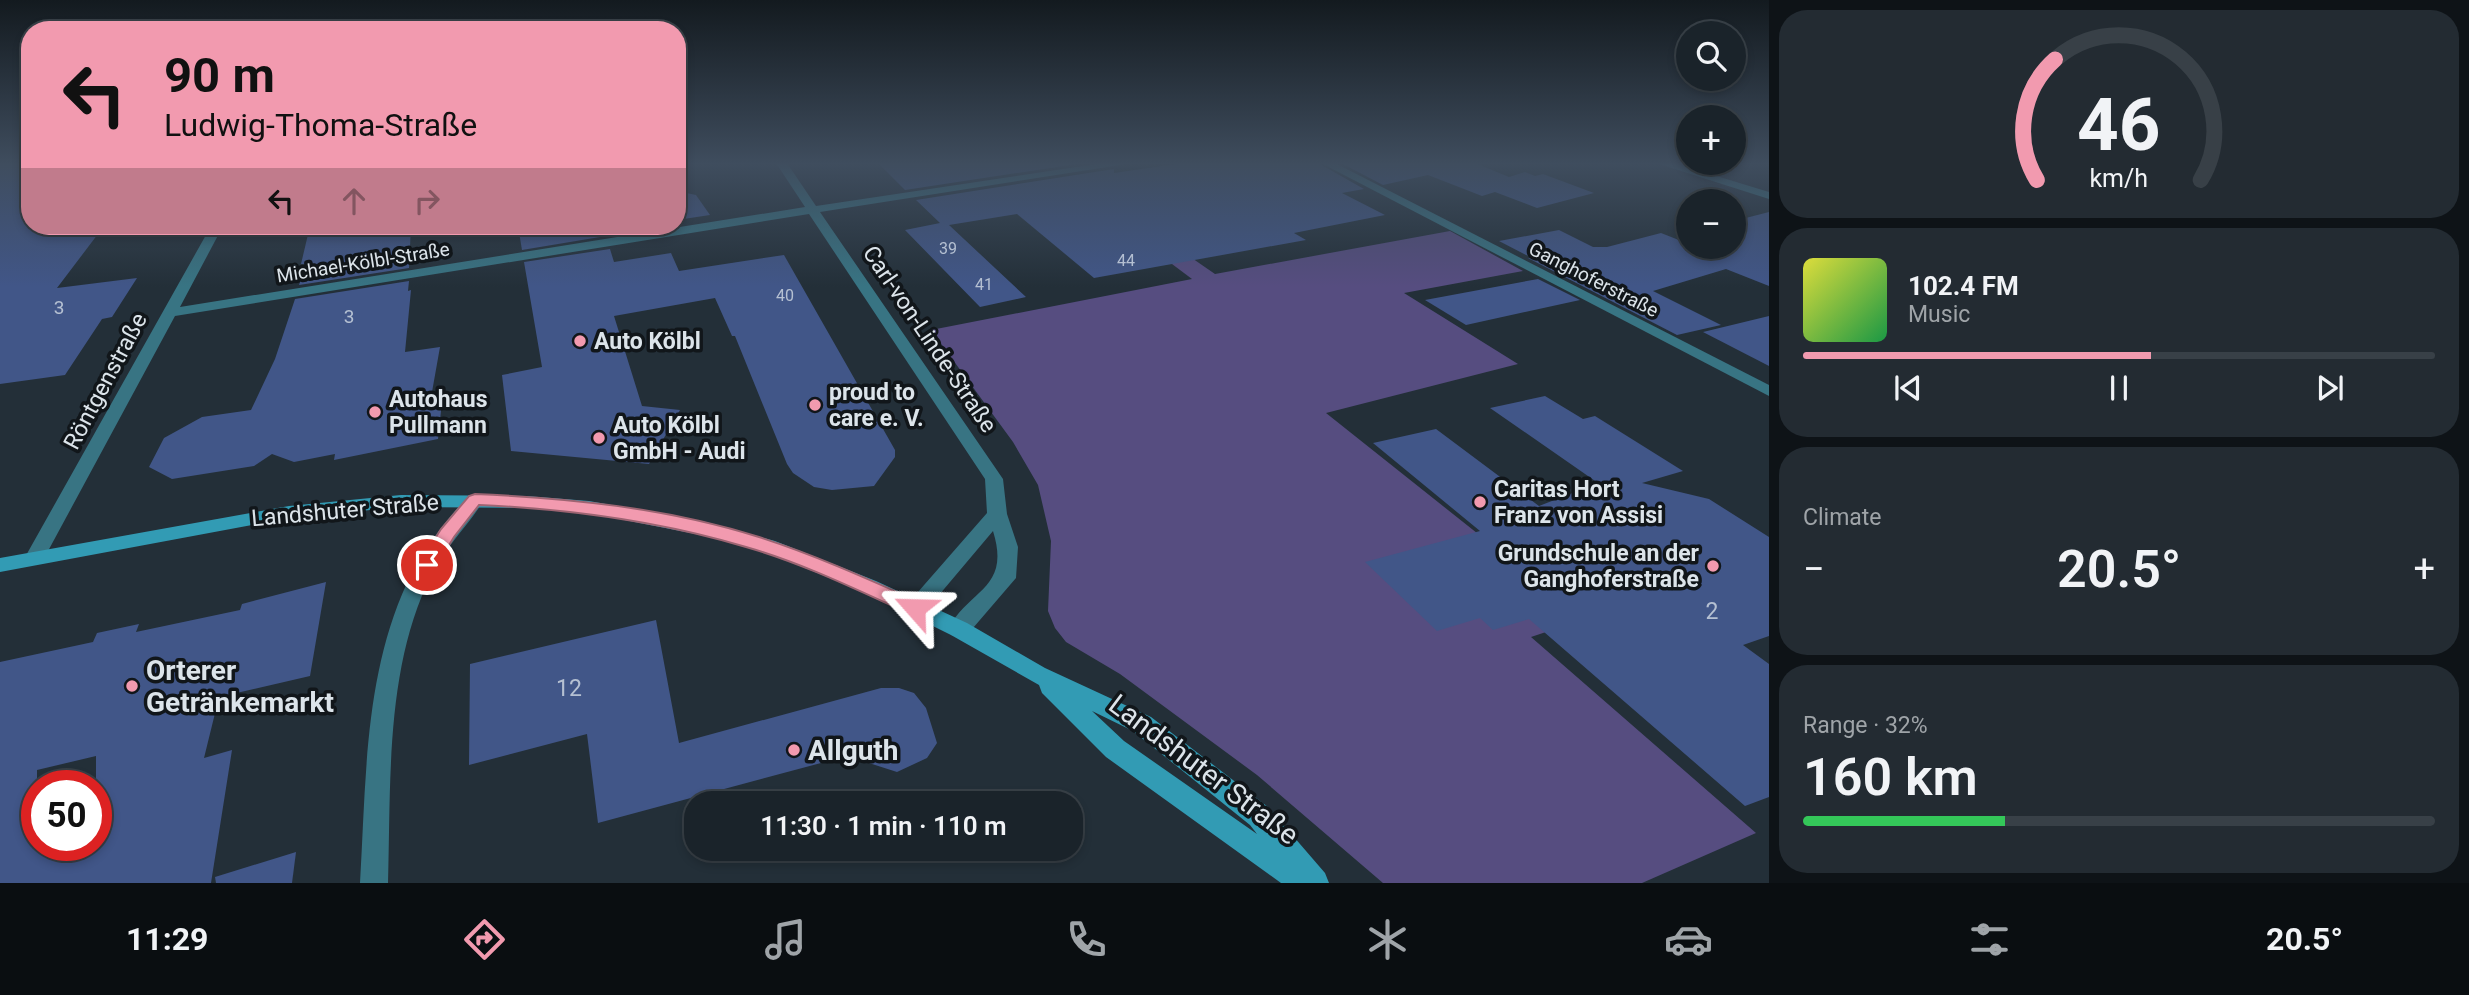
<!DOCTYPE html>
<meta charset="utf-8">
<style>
:root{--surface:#1a232a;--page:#232b32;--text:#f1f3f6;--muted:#9fa4a8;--line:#384047;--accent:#f29aaf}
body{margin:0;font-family:Roboto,sans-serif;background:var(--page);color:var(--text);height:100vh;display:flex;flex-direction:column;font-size:26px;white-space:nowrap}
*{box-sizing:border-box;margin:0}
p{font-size:23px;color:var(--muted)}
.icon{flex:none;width:38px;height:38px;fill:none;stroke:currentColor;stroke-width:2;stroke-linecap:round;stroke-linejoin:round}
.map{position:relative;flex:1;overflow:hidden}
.drawer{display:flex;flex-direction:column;gap:10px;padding:10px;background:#0e1317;width:700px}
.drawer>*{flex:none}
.top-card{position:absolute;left:21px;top:21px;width:665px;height:214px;border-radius:28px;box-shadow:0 4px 10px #0003,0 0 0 2px var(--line);background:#f29aaf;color:#111;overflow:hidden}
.buttons{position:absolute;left:1676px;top:21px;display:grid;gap:14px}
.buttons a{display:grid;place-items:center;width:70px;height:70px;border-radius:50%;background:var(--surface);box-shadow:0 4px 10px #0003,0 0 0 2px var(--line);font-size:35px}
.speed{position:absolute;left:21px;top:770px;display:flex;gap:14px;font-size:35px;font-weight:700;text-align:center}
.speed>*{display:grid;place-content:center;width:91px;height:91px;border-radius:50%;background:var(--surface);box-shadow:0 4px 10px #0003,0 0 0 2px var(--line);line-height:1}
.speed .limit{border:10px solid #d22;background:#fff;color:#111}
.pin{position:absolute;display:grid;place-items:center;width:60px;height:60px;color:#fff;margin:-30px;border:4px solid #fff;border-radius:50%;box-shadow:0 2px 7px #0007}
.me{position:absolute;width:77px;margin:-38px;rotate:295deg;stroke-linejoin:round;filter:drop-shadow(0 0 5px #0008)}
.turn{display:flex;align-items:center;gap:24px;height:147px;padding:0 28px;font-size:32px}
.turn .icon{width:91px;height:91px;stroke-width:2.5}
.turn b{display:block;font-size:49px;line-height:60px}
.lanes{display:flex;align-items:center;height:66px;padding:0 28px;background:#0003;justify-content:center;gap:35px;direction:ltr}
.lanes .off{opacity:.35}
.big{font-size:52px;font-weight:600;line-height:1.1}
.drawer .tile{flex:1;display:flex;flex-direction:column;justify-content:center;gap:10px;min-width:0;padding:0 24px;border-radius:28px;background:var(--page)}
.drawer .dial{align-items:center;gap:0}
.dial svg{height:182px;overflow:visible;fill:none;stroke:var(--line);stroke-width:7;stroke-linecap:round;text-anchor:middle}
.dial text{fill:var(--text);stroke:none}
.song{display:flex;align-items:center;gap:21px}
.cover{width:84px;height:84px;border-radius:10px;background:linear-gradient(135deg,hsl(60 70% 55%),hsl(140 70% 35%))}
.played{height:7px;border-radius:4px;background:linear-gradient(90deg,var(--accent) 55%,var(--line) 55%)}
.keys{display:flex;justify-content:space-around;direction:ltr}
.heat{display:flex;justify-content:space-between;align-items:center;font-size:38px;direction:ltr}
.charge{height:10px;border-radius:5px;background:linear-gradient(90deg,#34c759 32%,var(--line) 0)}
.trip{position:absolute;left:684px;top:791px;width:399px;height:70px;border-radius:28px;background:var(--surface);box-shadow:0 4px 10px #0003,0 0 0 2px var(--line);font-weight:600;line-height:70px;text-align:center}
.menu{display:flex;height:112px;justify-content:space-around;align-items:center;background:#0a0e11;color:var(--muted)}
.menu .icon{width:49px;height:49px}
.menu .on{color:var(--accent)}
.menu b{font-size:32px;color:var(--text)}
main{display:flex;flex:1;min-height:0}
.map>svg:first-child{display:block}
.green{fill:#564d80}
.building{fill:#415688;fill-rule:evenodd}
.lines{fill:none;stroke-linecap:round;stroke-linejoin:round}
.minor{fill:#387483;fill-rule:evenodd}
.secondary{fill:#329bb4;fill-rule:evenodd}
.route{fill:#f29aaf;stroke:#9d6472;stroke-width:2}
.poi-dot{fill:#f29aaf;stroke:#11161a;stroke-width:2.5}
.labels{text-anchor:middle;stroke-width:7;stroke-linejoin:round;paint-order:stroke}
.far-number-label{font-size:16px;fill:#b5c0d2}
.far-street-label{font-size:19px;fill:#dce4ea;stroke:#11161a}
.number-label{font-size:19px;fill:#b5c0d2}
.street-label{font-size:23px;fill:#dce4ea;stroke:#11161a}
.poi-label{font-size:23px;font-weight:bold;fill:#dce4ea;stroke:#11161a;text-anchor:start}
.near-number-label{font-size:23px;fill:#b5c0d2}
.near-poi-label{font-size:28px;font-weight:bold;fill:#dce4ea;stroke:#11161a;text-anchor:start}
.near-street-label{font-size:28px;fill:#dce4ea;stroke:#11161a}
</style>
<main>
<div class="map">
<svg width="1769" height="883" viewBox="0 0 1769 883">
<rect width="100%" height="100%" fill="#232f38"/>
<path class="green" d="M1450,231L1523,271L1404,293L1518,364L1326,413L1585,619L1531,637L1756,833L1642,883H1383L1257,775L1120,674L1066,642L1055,628L1048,611L1051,541L1038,485L1013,442L931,330L1192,279L1144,243L1157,234L1215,274Z"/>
<g class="building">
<path d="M0,163H30V226H104L57,288L137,278L112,317L102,319L65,375L0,384Z"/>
<path d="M878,163H1083L905,190Z"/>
<path d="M1183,163H1318L1364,189L1342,193L1385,215L1294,233L1306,240L1094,278L1017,214L949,225L1026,297L980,307L905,230L940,223L916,200L1114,169V173Z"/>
<path d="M1341,163H1475L1509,177L1525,172L1535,176L1543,174L1594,193L1537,208L1495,192L1482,196L1428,175L1383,185Z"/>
<path d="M677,191L696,195L710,215L677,220Z"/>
<path d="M1769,212V286L1726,269L1653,291L1721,325L1677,335L1528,258H1532L1499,241L1559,230L1593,247H1607L1661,233L1689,244V247H1734V221Z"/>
<path d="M310,226H411L409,268L299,285L306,264H301Z"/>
<path d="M518,226H602L606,236L522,250Z"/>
<path d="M610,249L614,262L671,253L679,271L784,255L895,450V457L874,486L832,490L814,487L793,473L787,464L735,336H732L715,298L614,316L642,406L680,410L649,464L511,451L502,375L542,367L524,262Z"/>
<path d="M1538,279L1580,300L1466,325L1425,300Z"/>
<path d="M409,281L408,291L411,290L405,352L440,347L432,392H443L438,439L334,460L335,454L294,462L272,454L254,466L172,479L149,467L164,438L202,417L251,410L275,359L295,299Z"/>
<path d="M1769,316V366L1703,332Z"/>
<path d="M1545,396L1583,419L1595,416L1683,471L1642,483L1709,499L1769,537V636L1743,645L1769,664V797L1745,806L1529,619L1493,630L1480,618L1437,631L1365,562L1480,531L1373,443L1436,429L1539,506L1598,483L1490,408Z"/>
<path d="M326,582L310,676L219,697L204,758L232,750L211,883H0V662L93,642L97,633L139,624L136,632L240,610L242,604ZM96,756V845H37V770Z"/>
<path d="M656,620L679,743L881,688H899L914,693L926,708L937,743L927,758L897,772L847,756L598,823L587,734L469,765L470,664Z"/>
<path d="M296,852L292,883H216L215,877Z"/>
</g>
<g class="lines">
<g class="minor">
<path d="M776,163H787L816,206L1103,163H1133L820,212L1003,479L1007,514L1018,547L1016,578L967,635L959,637L951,635L948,629C970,588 1011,589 993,531L923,614L915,616L907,614L904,608L987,513L985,479L809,214L175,316L41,564H27L24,559L211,226H223L180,307L805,207Z"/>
<path d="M1321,163H1335L1769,385V396Z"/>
<path d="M1656,163H1674L1769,192V199Z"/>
<path d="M475,494L482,496L484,500C468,526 446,546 432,574C385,666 391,782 388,883H360C366,783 364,676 407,583C422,550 445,522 468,496Z"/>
</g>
<path class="secondary" d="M401,495L526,496L589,501L706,522L775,541L876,581L967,623L1045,668L1151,717L1268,807L1325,873L1329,883H1281L1106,757L1042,693L1039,685L951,635L862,591L768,553L706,536L589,513L526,508L401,507L289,518L0,572V558L289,506ZM1092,711L1133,731L1250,825L1257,834L1124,741Z"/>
</g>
<linearGradient id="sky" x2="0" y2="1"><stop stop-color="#131a1f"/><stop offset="0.57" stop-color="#3f4d5e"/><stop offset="1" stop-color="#3f4d5e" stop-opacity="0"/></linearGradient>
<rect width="1769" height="287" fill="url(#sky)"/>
<path class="route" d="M475,494C570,498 667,508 759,537C815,555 868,579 922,603L925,608L922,613L915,615L908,613C855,589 802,563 746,547C659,521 570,509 479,505L454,537L434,570H421L418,565L441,529L469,496Z"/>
<g class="poi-dot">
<circle cx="580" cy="341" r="7"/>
<circle cx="815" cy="405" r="7"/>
<circle cx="375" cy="412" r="7"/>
<circle cx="599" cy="438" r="7"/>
<circle cx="1480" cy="502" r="7"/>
<circle cx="1713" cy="566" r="7"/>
<circle cx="132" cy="686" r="7"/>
<circle cx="794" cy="750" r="7"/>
</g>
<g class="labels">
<g class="far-number-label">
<text x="948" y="254">39</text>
<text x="1126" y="266">44</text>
<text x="984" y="290">41</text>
<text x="785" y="301">40</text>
</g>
<g class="far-street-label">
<text transform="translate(363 262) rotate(-9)" y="7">Michael-Kölbl-Straße</text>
<text transform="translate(1594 279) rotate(27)" y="7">Ganghoferstraße</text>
</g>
<g class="number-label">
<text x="59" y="314">3</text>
<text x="349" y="323">3</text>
</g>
<g class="street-label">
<text transform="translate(930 339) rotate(56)" y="8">Carl-von-Linde-Straße</text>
<text transform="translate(105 381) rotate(-62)" y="8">Röntgenstraße</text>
<text transform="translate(345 510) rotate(-5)" y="8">Landshuter Straße</text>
</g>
<g class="poi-label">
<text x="594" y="349">Auto Kölbl</text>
<text x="829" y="400">proud to<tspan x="829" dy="26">care e. V.</tspan></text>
<text x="389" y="407">Autohaus<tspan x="389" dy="26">Pullmann</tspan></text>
<text x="613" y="433">Auto Kölbl<tspan x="613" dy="26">GmbH - Audi</tspan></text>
<text x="1494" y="497">Caritas Hort<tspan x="1494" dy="26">Franz von Assisi</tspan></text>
<text x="1699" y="561" text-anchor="end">Grundschule an der<tspan x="1699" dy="26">Ganghoferstraße</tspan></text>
</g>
<g class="near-number-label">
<text x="1712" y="619">2</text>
<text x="569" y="696">12</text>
</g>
<g class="near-poi-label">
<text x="146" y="680">Orterer<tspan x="146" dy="32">Getränkemarkt</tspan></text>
<text x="808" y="760">Allguth</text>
</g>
<g class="near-street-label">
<text transform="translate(1204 769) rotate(37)" y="10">Landshuter Straße</text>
</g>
</g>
</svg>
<div class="buttons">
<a><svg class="icon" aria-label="search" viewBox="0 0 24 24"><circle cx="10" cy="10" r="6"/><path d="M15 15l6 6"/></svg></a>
<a>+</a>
<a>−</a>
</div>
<div class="speed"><div class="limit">50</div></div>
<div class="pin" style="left:427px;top:565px;background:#d93025"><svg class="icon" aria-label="arrive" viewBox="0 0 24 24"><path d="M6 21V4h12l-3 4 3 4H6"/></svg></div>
<svg class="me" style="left:915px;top:608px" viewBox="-20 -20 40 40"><path d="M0-17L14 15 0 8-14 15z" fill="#f29aaf" stroke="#fff" stroke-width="4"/></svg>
<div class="trip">11:30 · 1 min · 110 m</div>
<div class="top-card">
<div class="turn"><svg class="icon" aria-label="left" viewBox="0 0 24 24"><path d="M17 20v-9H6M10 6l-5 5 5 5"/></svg><div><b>90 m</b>Ludwig-Thoma-Straße</div></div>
<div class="lanes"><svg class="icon" aria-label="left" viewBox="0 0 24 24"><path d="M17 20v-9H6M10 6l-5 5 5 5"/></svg><svg class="icon off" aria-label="ahead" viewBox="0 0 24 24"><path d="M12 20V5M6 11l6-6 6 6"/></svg><svg class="icon off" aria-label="right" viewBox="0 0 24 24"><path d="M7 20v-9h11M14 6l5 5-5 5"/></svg></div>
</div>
</div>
<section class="drawer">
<div class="tile dial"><svg viewBox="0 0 100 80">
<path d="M14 69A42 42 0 1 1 86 69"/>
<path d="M14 69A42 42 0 0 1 22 16" stroke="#f29aaf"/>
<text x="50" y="56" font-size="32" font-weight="700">46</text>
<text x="50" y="72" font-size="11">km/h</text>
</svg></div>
<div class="tile">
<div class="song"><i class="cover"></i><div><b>102.4 FM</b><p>Music</p></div></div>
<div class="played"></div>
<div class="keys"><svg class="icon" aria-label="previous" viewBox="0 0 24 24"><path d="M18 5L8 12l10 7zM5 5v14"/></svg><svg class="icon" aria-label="pause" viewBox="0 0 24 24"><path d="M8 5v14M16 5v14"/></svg><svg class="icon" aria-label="next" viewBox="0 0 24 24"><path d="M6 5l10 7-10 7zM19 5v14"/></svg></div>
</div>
<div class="tile"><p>Climate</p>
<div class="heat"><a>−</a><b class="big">20.5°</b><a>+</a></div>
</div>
<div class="tile"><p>Range · 32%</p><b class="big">160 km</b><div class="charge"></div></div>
</section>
</main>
<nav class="menu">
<b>11:29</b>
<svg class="icon on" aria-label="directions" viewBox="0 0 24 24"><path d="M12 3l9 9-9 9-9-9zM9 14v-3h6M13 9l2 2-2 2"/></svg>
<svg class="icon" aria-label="music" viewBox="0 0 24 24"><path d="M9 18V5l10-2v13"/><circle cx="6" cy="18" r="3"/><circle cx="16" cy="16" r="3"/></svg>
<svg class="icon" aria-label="phone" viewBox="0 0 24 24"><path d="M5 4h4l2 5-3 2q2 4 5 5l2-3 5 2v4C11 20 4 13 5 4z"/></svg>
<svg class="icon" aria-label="climate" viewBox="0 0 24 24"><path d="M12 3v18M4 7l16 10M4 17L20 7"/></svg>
<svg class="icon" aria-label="car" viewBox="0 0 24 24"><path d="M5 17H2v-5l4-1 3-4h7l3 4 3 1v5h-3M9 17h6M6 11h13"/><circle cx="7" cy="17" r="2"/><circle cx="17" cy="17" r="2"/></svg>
<svg class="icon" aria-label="filters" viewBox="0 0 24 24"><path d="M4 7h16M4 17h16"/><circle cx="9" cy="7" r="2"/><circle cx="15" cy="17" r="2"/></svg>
<b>20.5°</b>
</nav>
